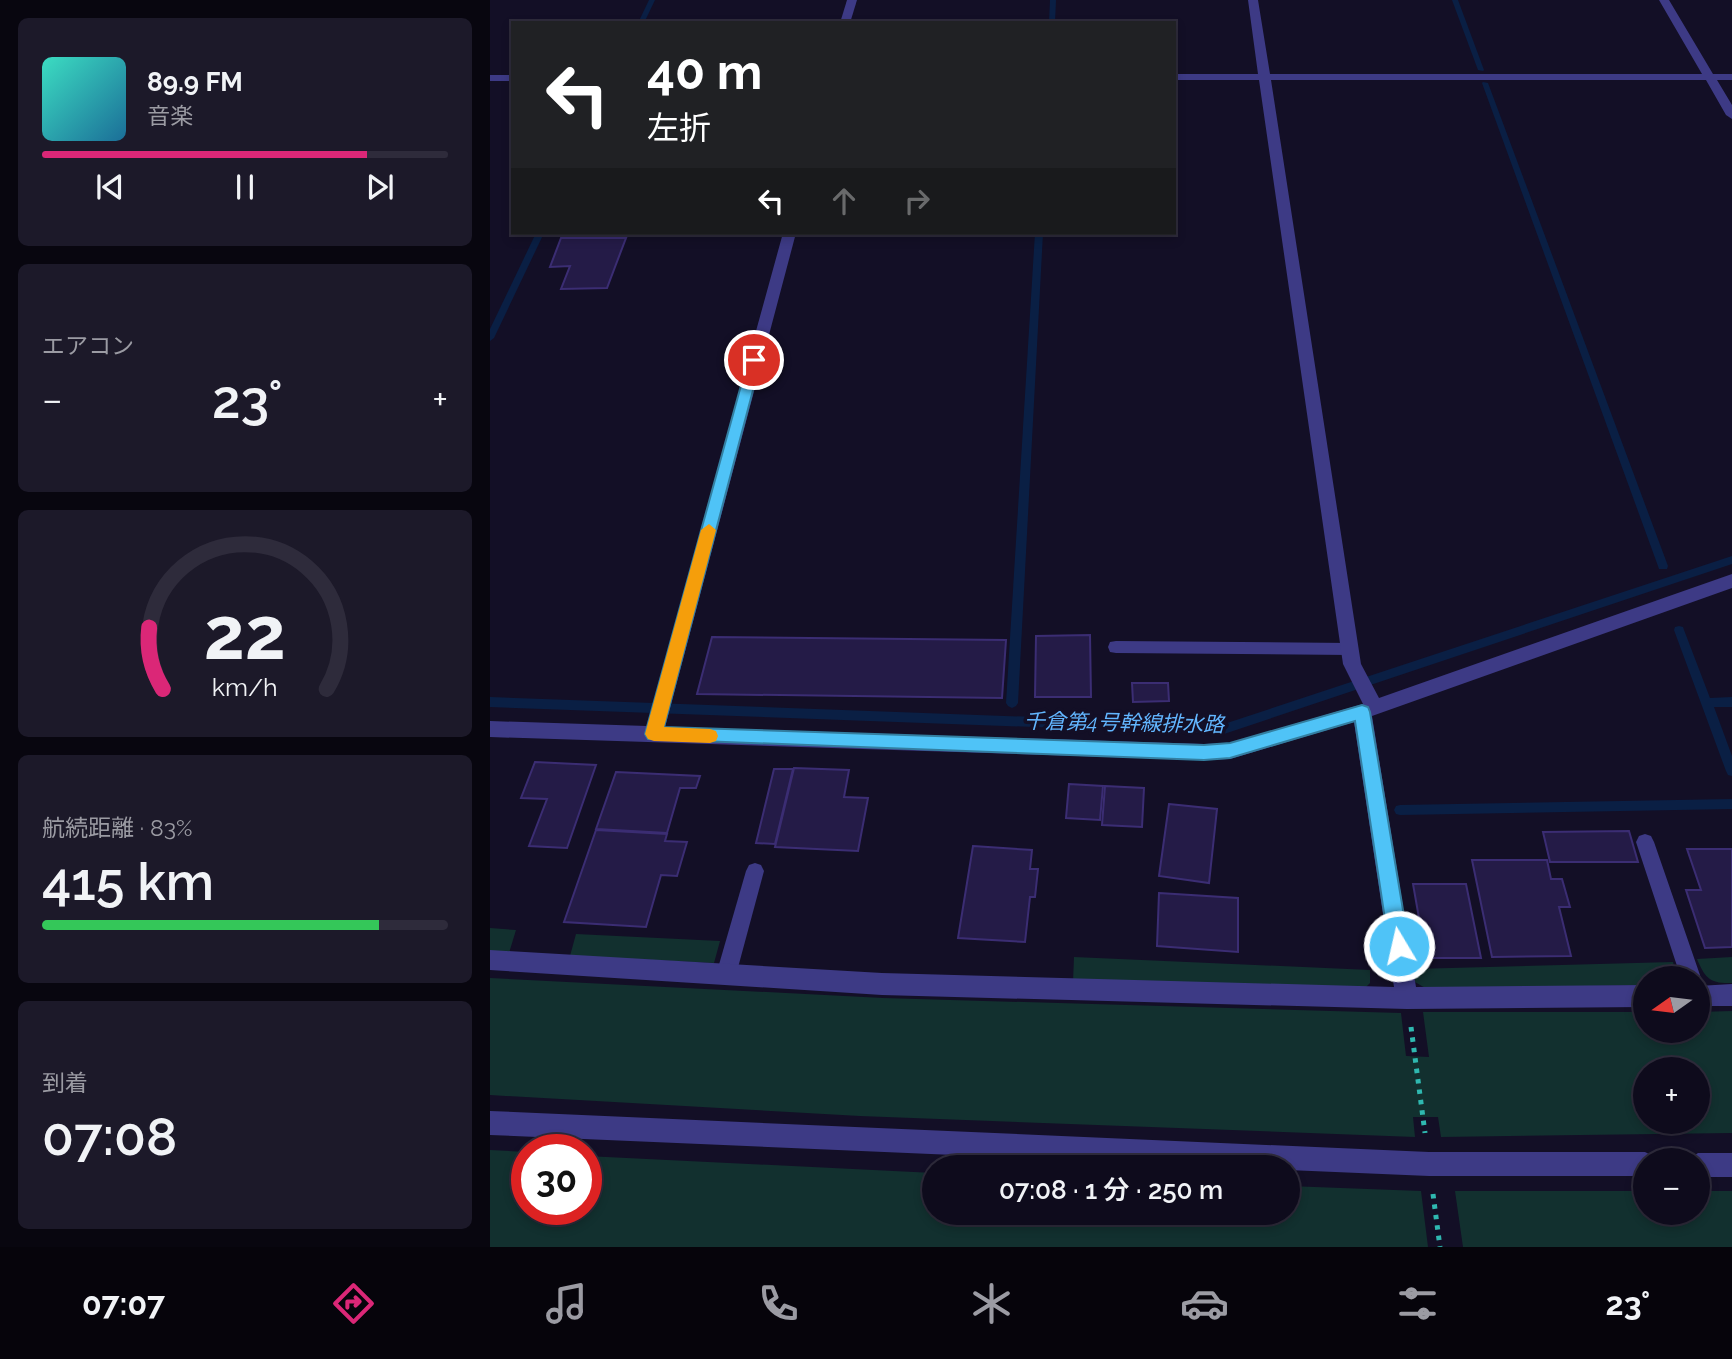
<!DOCTYPE html>
<html lang="ja">
<meta charset="utf-8">
<style>
:root{--surface:#0e0b1c;--page:#1c1929;--text:#f1f3f6;--muted:#9b9ba3;--line:#2e2b3b;--accent:#db2777}
body{margin:0;font-family:Raleway,"Noto Sans JP",sans-serif;background:var(--page);color:var(--text);height:100vh;display:flex;flex-direction:column;font-size:26px;white-space:nowrap}
*{box-sizing:border-box;margin:0}
p{font-size:23px;color:var(--muted)}
.icon{flex:none;width:38px;height:38px;fill:none;stroke:currentColor;stroke-width:2;stroke-linecap:round;stroke-linejoin:round}
.map{position:relative;flex:1;overflow:hidden}
.details{display:flex;flex-direction:column;gap:18px;padding:18px;background:#08060f;width:490px}
.details>*{flex:none}
.guide{position:absolute;left:21px;top:21px;width:665px;height:214px;border-radius:0px;box-shadow:0 4px 10px #0003,0 0 0 2px var(--line);background:#202124;color:#fff;overflow:hidden}
.needle{width:46px;rotate:256deg}
.controls{position:absolute;left:1143px;top:966px;display:grid;gap:14px}
.controls a{display:grid;place-items:center;width:77px;height:77px;border-radius:50%;background:var(--surface);box-shadow:0 4px 10px #0003,0 0 0 2px var(--line);font-size:35px}
.speed{position:absolute;left:21px;top:1134px;display:flex;gap:14px;font-size:35px;font-weight:700;text-align:center}
.speed>*{display:grid;place-content:center;width:91px;height:91px;border-radius:50%;background:var(--surface);box-shadow:0 4px 10px #0003,0 0 0 2px var(--line);line-height:1}
.speed .limit{border:10px solid #d22;background:#fff;color:#111}
.pin{position:absolute;display:grid;place-items:center;width:60px;height:60px;color:#fff;margin:-30px;border:4px solid #fff;border-radius:50%;box-shadow:0 2px 7px #0007}
.me{position:absolute;width:77px;margin:-38px;rotate:351deg;stroke-linejoin:round;filter:drop-shadow(0 0 5px #0008)}
.turn{display:flex;align-items:center;gap:24px;height:147px;padding:0 21px;font-size:32px}
.turn .icon{width:91px;height:91px;stroke-width:2.5}
.turn b{display:block;font-size:49px;line-height:60px}
.lanes{display:flex;align-items:center;height:66px;padding:0 21px;background:#0003;justify-content:center;gap:35px;direction:ltr}
.lanes .off{opacity:.35}
.big{font-size:52px;font-weight:600;line-height:1.1}
.details .widget{flex:1;display:flex;flex-direction:column;justify-content:center;gap:10px;min-width:0;padding:0 24px;border-radius:10px;background:var(--page)}
.details .dial{align-items:center;gap:0}
.dial svg{height:182px;overflow:visible;fill:none;stroke:var(--line);stroke-width:7;stroke-linecap:round;text-anchor:middle}
.dial text{fill:var(--text);stroke:none}
.song{display:flex;align-items:center;gap:21px}
.cover{width:84px;height:84px;border-radius:10px;background:linear-gradient(135deg,hsl(170 70% 55%),hsl(200 70% 35%))}
.played{height:7px;border-radius:4px;background:linear-gradient(90deg,var(--accent) 80%,var(--line) 80%)}
.keys{display:flex;justify-content:space-around;direction:ltr}
.heat{display:flex;justify-content:space-between;align-items:center;font-size:38px;direction:ltr}
.charge{height:10px;border-radius:5px;background:linear-gradient(90deg,#34c759 83%,var(--line) 0)}
.trip{position:absolute;left:432px;top:1155px;width:378px;height:70px;border-radius:35px;background:var(--surface);box-shadow:0 4px 10px #0003,0 0 0 2px var(--line);font-weight:600;line-height:70px;text-align:center}
.menu{display:flex;height:112px;justify-content:space-around;align-items:center;background:#06040b;color:var(--muted)}
.menu .icon{width:49px;height:49px}
.menu .on{color:var(--accent)}
.menu b{font-size:32px;color:var(--text)}
main{display:flex;flex:1;min-height:0}
.map>svg:first-child{display:block}
.green{fill:#12302f;fill-rule:evenodd}
.lines{fill:none;stroke-linecap:round;stroke-linejoin:round}
.stream{fill:#0a1f44;fill-rule:evenodd}
.building{fill:#241b47;stroke:#3b2d73;stroke-width:2}
.path{stroke:#2fb8b0;stroke-width:5;stroke-dasharray:4.5 6;stroke-linecap:butt}
.lane{fill:#3d3a85;fill-rule:evenodd}
.street{fill:#3d3a85;fill-rule:evenodd}
.route{fill:#4fc3f7;stroke:#337fa1;stroke-width:2}
.slow{fill:#f59e0b}
.labels{text-anchor:middle;stroke-width:7;stroke-linejoin:round;paint-order:stroke}
.water-label{font-size:21px;font-style:italic;fill:#62b6ff;stroke:#130f26}
</style>
<main>
<section class="details">
<div class="widget">
<div class="song"><i class="cover"></i><div><b>89.9 FM</b><p>音楽</p></div></div>
<div class="played"></div>
<div class="keys"><svg class="icon" aria-label="previous" viewBox="0 0 24 24"><path d="M18 5L8 12l10 7zM5 5v14"/></svg><svg class="icon" aria-label="pause" viewBox="0 0 24 24"><path d="M8 5v14M16 5v14"/></svg><svg class="icon" aria-label="next" viewBox="0 0 24 24"><path d="M6 5l10 7-10 7zM19 5v14"/></svg></div>
</div>
<div class="widget"><p>エアコン</p>
<div class="heat"><a>−</a><b class="big">23°</b><a>+</a></div>
</div>
<div class="widget dial"><svg viewBox="0 0 100 80">
<path d="M14 69A42 42 0 1 1 86 69"/>
<path d="M14 69A42 42 0 0 1 8 42" stroke="#db2777"/>
<text x="50" y="56" font-size="32" font-weight="700">22</text>
<text x="50" y="72" font-size="11">km/h</text>
</svg></div>
<div class="widget"><p>航続距離 · 83%</p><b class="big">415 km</b><div class="charge"></div></div>
<div class="widget"><p>到着</p><b class="big">07:08</b></div>
</section>
<div class="map">
<svg width="1242" height="1247" viewBox="0 0 1242 1247">
<rect width="100%" height="100%" fill="#130f26"/>
<g class="green">
<path d="M0,928L26,930L19,953L0,952Z"/>
<path d="M86,934L230,941L224,963L80,956Z"/>
<path d="M584,957L880,970V983L873,990L583,982Z"/>
<path d="M1242,957V983C1220,984 1215,978 1207,959Z"/>
<path d="M1183,962L1187,978H1155V985L937,989L925,982L923,969Z"/>
<path d="M0,978L393,998L911,1013L916,1056L939,1057L933,1012H1155V1031H1208V1012L1242,1011V1133L951,1137L948,1117H923L925,1137L370,1116L0,1095ZM1208,1069V1122H1155V1069Z"/>
<path d="M0,1150L37,1152V1209H96V1156L444,1173V1213H798V1186L931,1191L938,1247H0Z"/>
<path d="M965,1191H1155V1213H1208V1191H1242V1247H973Z"/>
</g>
<g class="lines">
<g class="stream">
<path d="M159,0H165L154,23H148Z"/>
<path d="M560,0H566L565,23H559Z"/>
<path d="M962,0H968L994,70L993,71L988,70Z"/>
<path d="M993,82L998,83L1178,566L1177,569H1169L1168,566L992,83Z"/>
<path d="M46,233H54L4,338L0,341V329Z"/>
<path d="M545,233H553L528,703L526,706L522,708L518,706L516,703Z"/>
<path d="M1242,556V564L734,734L0,707V697L734,724Z"/>
<path d="M1189,626L1193,627L1194,630L1220,698L1242,697V707H1224L1242,756V776L1238,775L1236,771L1184,630L1185,627Z"/>
<path d="M1242,799V809L910,815L906,814L904,810L906,806L910,805Z"/>
</g>
</g>
<g class="building">
<path d="M71,238H136L117,288L71,289L80,266L60,267Z"/>
<path d="M600,635L601,697H545L546,636Z"/>
<path d="M222,637L516,640L512,698L207,694Z"/>
<path d="M642,683H678L679,701L643,702Z"/>
<path d="M45,762L106,765L77,848L39,846L57,799L31,798Z"/>
<path d="M304,768L359,770L354,797L378,798L368,851L285,847Z"/>
<path d="M284,769H303L285,844L266,843Z"/>
<path d="M126,772L210,776L206,788H190L177,833L106,829Z"/>
<path d="M579,784L613,786L610,820L576,818Z"/>
<path d="M615,786L654,788L652,827L612,825Z"/>
<path d="M679,804L727,809L719,883L669,876Z"/>
<path d="M106,830L177,834L175,841L197,842L187,876L171,875L156,927L74,922Z"/>
<path d="M1139,831L1148,862H1060L1053,832Z"/>
<path d="M483,846L542,850L540,869H548L545,897H540L535,942L468,938Z"/>
<path d="M1197,849H1242V947L1215,948L1196,890H1211Z"/>
<path d="M982,860H1057L1061,879H1072L1080,907H1069L1081,956L1002,957Z"/>
<path d="M923,884H976L991,958H936Z"/>
<path d="M669,893L748,898V952L667,946Z"/>
</g>
<g class="lines">
<g class="path">
<path d="M921,1027L935,1133"/>
<path d="M943,1194L950,1247"/>
</g>
<g class="lane">
<path d="M626,641L860,643L866,644L868,649L866,654L860,655L626,653L620,652L618,647L620,642Z"/>
<path d="M1155,834L1161,836L1164,842L1211,978L1208,985V978H1191L1146,842L1149,836Z"/>
<path d="M265,863L271,865L274,871L246,975L243,982L236,984L229,982L226,975L256,871L259,865Z"/>
</g>
<g class="street">
<path d="M357,0H367L360,23H350Z"/>
<path d="M758,0H768L780,74H1212L1169,0H1179L1223,74H1242V80H1227L1242,105V119L1236,115L1216,80H781L871,664L889,698L1242,574V588L882,716L926,987L1155,985V1007L917,1009L392,995L0,970V950L392,973L904,987L864,722L740,759L714,760L0,737V721L157,726L293,233H306L175,727L714,744L740,743L873,704L853,664L769,80H684V74H768Z"/>
<rect x="0" y="75" width="23" height="6"/>
<path d="M1242,984V1006H1208V986Z"/>
<path d="M0,1111L939,1152H1155L1163,1156L1165,1160H1155V1176H939L798,1170V1167H745L0,1135Z"/>
<path d="M1208,1153H1242V1177H1208V1160H1198Z"/>
</g>
</g>
<path class="route" d="M264,356L271,360L174,727L714,745L740,743L872,705L878,707L880,712L919,946L916,953L909,955L902,953L899,946L865,721L740,758L714,760L158,739L155,734L258,360Z"/>
<path class="slow" d="M219,524L226,530L174,727L220,729L226,731L228,736L226,741L220,743L164,741L158,739L155,734L211,530Z"/>
<g class="labels">
<g class="water-label">
<text transform="translate(634 723) rotate(1)" y="7">千倉第4号幹線排水路</text>
</g>
</g>
</svg>
<div class="controls">
<a><svg class="needle" viewBox="-14 -14 28 28"><path d="M0-13l5 13h-10z" fill="#e53935"/><path d="M0 13l5-13h-10z" fill="#9b9ba3"/></svg></a>
<a>+</a>
<a>−</a>
</div>
<div class="speed"><div class="limit">30</div></div>
<div class="pin" style="left:264px;top:360px;background:#d93025"><svg class="icon" aria-label="arrive" viewBox="0 0 24 24"><path d="M6 21V4h12l-3 4 3 4H6"/></svg></div>
<svg class="me" style="left:909px;top:946px" viewBox="-20 -20 40 40"><circle r="17" fill="#4fc3f7" stroke="#fff" stroke-width="3"/><path d="M0-11L8 9 0 5-8 9z" fill="#fff"/></svg>
<div class="trip">07:08 · 1 分 · 250 m</div>
<div class="guide">
<div class="turn"><svg class="icon" aria-label="left" viewBox="0 0 24 24"><path d="M17 20v-9H6M10 6l-5 5 5 5"/></svg><div><b>40 m</b>左折</div></div>
<div class="lanes"><svg class="icon" aria-label="left" viewBox="0 0 24 24"><path d="M17 20v-9H6M10 6l-5 5 5 5"/></svg><svg class="icon off" aria-label="ahead" viewBox="0 0 24 24"><path d="M12 20V5M6 11l6-6 6 6"/></svg><svg class="icon off" aria-label="right" viewBox="0 0 24 24"><path d="M7 20v-9h11M14 6l5 5-5 5"/></svg></div>
</div>
</div>
</main>
<nav class="menu">
<b>07:07</b>
<svg class="icon on" aria-label="directions" viewBox="0 0 24 24"><path d="M12 3l9 9-9 9-9-9zM9 14v-3h6M13 9l2 2-2 2"/></svg>
<svg class="icon" aria-label="music" viewBox="0 0 24 24"><path d="M9 18V5l10-2v13"/><circle cx="6" cy="18" r="3"/><circle cx="16" cy="16" r="3"/></svg>
<svg class="icon" aria-label="phone" viewBox="0 0 24 24"><path d="M5 4h4l2 5-3 2q2 4 5 5l2-3 5 2v4C11 20 4 13 5 4z"/></svg>
<svg class="icon" aria-label="climate" viewBox="0 0 24 24"><path d="M12 3v18M4 7l16 10M4 17L20 7"/></svg>
<svg class="icon" aria-label="car" viewBox="0 0 24 24"><path d="M5 17H2v-5l4-1 3-4h7l3 4 3 1v5h-3M9 17h6M6 11h13"/><circle cx="7" cy="17" r="2"/><circle cx="17" cy="17" r="2"/></svg>
<svg class="icon" aria-label="filters" viewBox="0 0 24 24"><path d="M4 7h16M4 17h16"/><circle cx="9" cy="7" r="2"/><circle cx="15" cy="17" r="2"/></svg>
<b>23°</b>
</nav>
